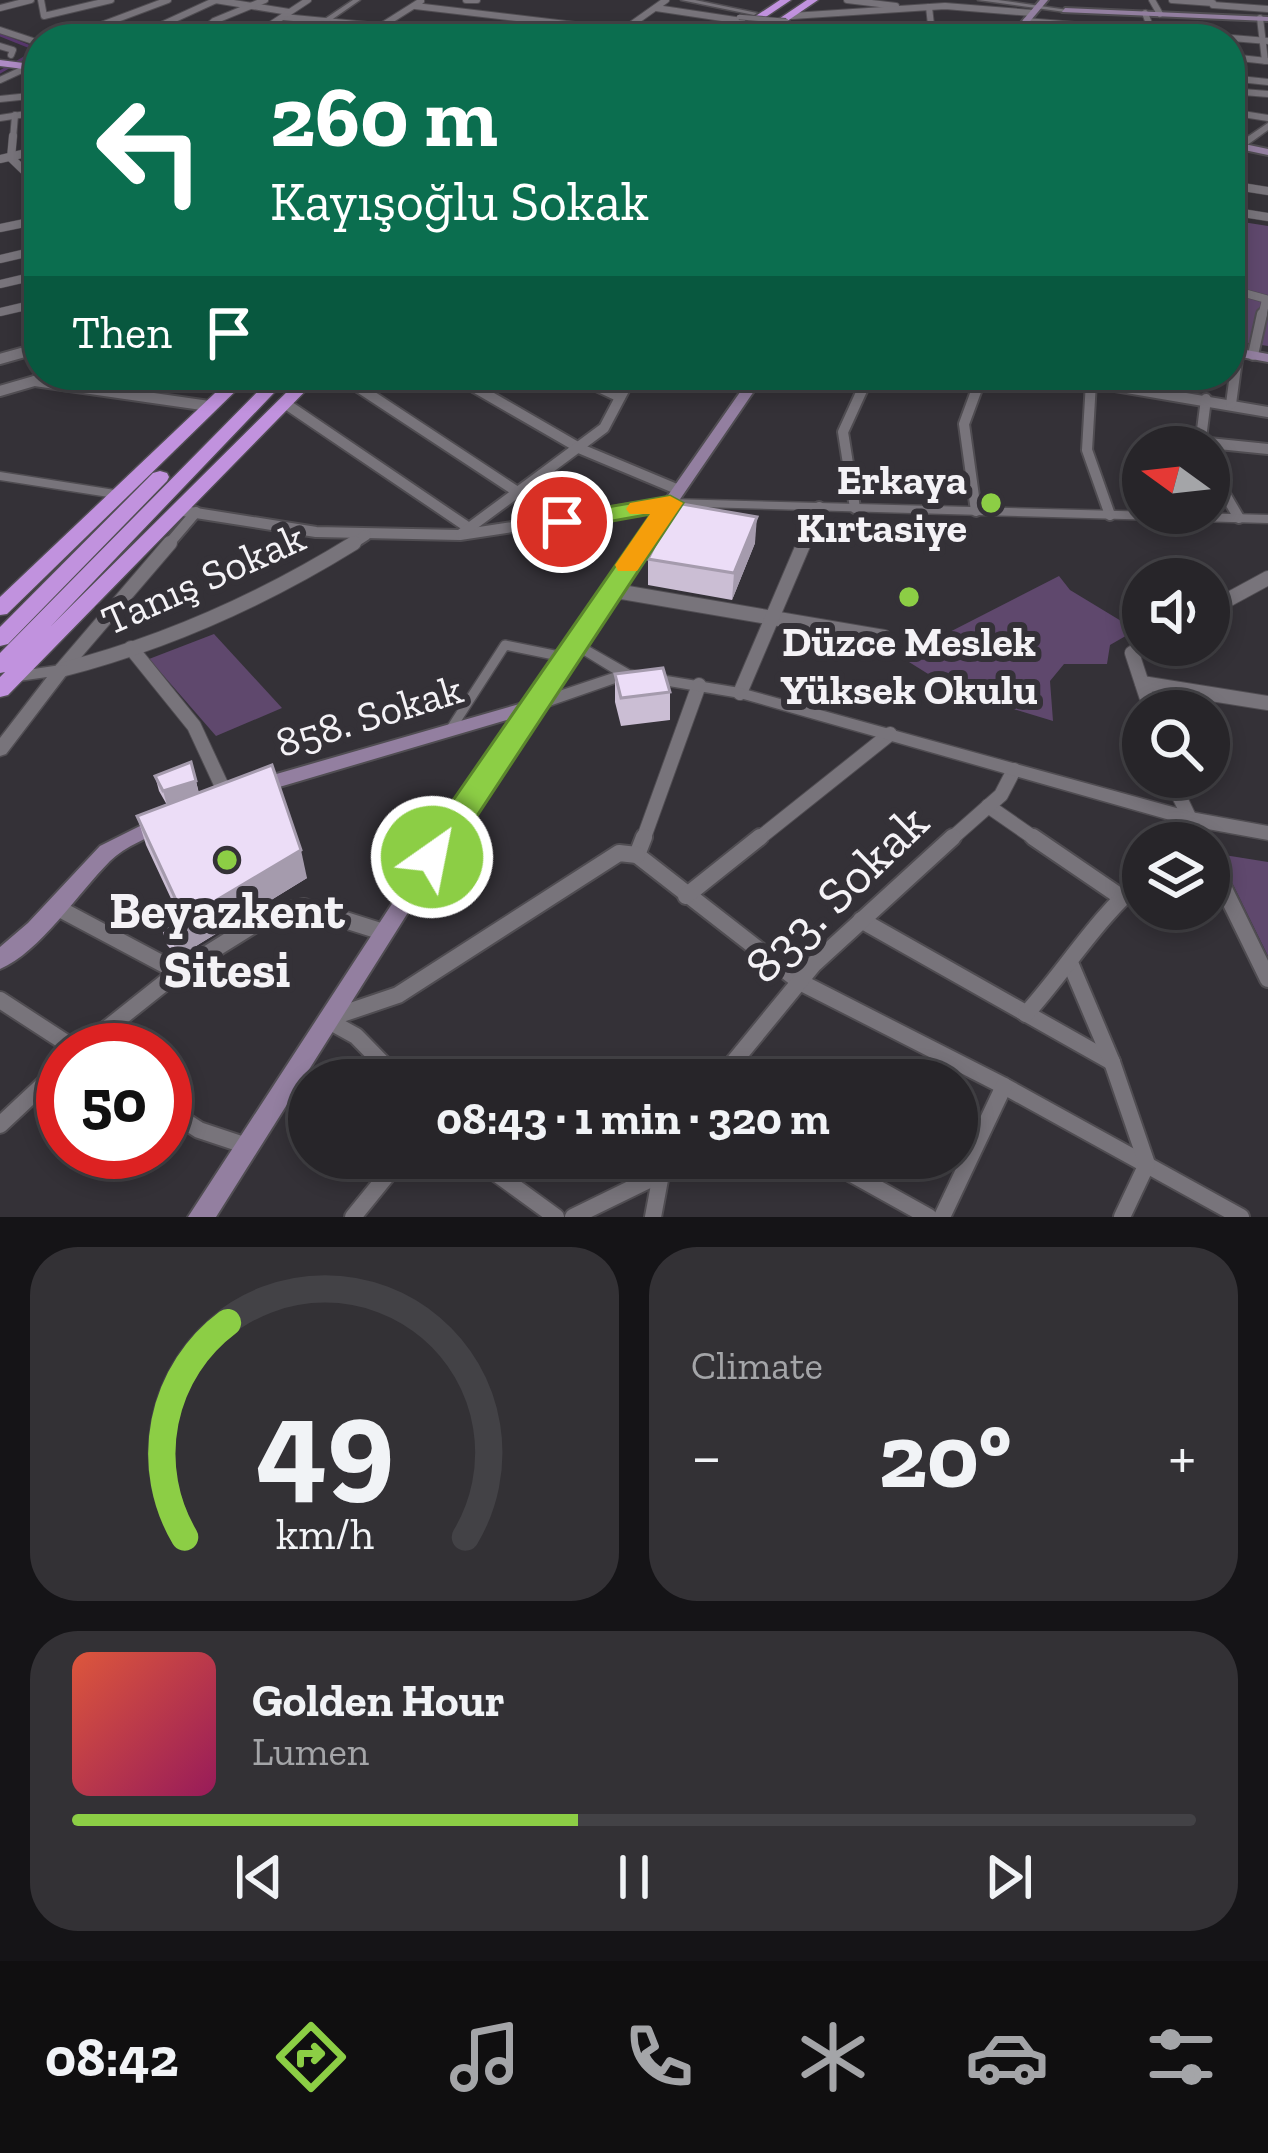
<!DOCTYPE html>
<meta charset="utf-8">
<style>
:root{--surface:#272529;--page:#333135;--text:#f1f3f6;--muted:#a4a5a8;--line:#434246;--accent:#8cce45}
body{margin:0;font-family:"Zilla Slab",serif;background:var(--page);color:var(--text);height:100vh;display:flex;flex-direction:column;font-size:45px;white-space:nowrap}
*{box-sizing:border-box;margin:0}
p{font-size:39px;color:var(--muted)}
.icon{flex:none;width:66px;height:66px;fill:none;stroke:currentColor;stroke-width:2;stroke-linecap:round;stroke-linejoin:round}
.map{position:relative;height:1217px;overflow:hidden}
.panel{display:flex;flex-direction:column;gap:30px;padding:30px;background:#151417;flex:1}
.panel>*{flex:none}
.hud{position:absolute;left:24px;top:24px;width:1221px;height:366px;border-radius:48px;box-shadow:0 6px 18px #0003,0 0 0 3px var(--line);background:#0b6e4f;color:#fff;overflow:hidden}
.needle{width:78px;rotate:285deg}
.fabs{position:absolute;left:1122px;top:426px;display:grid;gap:24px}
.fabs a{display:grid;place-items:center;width:108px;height:108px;border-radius:50%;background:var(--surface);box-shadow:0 6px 18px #0003,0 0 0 3px var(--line);font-size:60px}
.speed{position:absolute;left:36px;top:1023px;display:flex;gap:24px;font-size:60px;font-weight:700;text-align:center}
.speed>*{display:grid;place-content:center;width:156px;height:156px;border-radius:50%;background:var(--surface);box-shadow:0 6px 18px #0003,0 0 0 3px var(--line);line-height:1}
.speed .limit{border:18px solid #d22;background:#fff;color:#111}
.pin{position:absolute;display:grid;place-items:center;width:102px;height:102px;color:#fff;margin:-51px;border:6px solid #fff;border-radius:50%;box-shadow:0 3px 12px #0007}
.me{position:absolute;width:132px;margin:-66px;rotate:33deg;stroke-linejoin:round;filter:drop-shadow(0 0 9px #0008)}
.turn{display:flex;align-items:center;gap:42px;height:252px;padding:0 48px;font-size:54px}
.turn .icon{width:156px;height:156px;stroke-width:2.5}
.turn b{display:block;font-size:84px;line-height:102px}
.then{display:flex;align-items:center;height:114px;padding:0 48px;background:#0003;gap:24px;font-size:45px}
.big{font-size:90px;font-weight:700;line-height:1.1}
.panel .widget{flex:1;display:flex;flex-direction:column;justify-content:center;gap:18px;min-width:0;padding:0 42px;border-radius:48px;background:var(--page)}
.panel .dial{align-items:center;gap:0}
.dial svg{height:312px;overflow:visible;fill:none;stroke:var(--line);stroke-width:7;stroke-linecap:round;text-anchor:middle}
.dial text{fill:var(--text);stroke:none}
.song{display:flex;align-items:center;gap:36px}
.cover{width:144px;height:144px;border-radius:18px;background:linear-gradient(135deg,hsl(10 70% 55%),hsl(330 70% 35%))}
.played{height:12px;border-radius:6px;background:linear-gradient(90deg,var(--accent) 45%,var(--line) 45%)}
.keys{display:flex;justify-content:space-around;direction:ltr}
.heat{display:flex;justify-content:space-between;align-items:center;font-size:66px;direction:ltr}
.panel .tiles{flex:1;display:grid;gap:30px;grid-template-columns:1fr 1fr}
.widget:last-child{grid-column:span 2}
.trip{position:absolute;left:288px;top:1059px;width:690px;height:120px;border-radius:60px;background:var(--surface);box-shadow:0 6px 18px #0003,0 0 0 3px var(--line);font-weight:700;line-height:120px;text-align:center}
.tabs{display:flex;height:192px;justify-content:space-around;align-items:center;background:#100f10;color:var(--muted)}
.tabs .icon{width:84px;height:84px}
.tabs .selected{color:var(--accent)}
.tabs b{font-size:54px;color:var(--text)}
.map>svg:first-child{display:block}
.green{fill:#5f486d}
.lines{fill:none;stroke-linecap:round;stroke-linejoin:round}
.stream{stroke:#58376d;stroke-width:3}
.pedestrian-casing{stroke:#504d52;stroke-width:12}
.minor-far4-casing{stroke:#504d52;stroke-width:8}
.minor-far3-casing{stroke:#504d52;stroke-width:9}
.minor-far2-casing{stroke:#504d52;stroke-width:14}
.minor-far1-casing{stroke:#504d52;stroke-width:16}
.minor-casing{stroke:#504d52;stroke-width:20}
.tertiary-casing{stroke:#504d52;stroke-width:3}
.secondary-casing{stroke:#504d52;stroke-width:4}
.primary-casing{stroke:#504d52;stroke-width:3}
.trunk-casing{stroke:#504d52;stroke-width:3}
.pedestrian{stroke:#78747b;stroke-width:9}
.minor-far4{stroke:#78747b;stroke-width:6}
.minor-far3{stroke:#78747b;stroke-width:8}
.minor-far2{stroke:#78747b;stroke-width:10}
.minor-far1{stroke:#78747b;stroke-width:14}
.minor{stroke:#78747b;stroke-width:16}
.tertiary{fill:#78747b;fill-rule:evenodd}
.secondary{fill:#937fa0;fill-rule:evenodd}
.primary{fill:#af8bc5;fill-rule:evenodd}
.trunk{fill:#c192de;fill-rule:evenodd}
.pedestrian-bridge-casing{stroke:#504d52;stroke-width:6;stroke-linecap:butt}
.pedestrian-bridge{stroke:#78747b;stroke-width:4.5}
.wall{fill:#cbbed4}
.shaded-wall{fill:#a59bad}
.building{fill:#ecddf7;stroke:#a59bad;stroke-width:3}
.route{fill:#8cce45;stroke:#5b862d;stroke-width:3}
.slow{fill:#f59e0b}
.poi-dot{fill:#8cce45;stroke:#343137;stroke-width:4.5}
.labels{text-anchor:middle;stroke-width:12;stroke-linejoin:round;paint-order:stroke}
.poi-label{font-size:42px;font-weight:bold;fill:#f4f2f6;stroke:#343137;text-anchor:end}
.street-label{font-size:42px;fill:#f4f2f6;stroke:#343137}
.near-street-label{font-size:51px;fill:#f4f2f6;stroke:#343137}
.near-poi-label{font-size:51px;font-weight:bold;fill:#f4f2f6;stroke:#343137}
</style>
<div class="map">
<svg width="1268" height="1217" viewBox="0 0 1268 1217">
<rect width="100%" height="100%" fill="#343137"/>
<g class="green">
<path d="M1230,220L1268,226V346L1230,340Z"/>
<path d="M1059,576L1070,590L1136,630L1110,645L1107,664H1064L1050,681L1053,721L957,692L909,662L934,640Z"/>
<path d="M214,634L282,708L216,736L149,659Z"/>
<path d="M1218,854L1268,862V956Z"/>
</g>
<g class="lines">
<path class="stream" d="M0,35L38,50L0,72"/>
<defs>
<path id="pedestrian" d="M452,727L505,645L564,657"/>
<g id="minor-far4">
<path d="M41,0L44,16L111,0"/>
<path d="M215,0L289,12"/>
<path d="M466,0H477"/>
<path d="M847,0L896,6"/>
<path d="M1152,0L1160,14"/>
<path d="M1172,0L1213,3"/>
<path d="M1213,5L1268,9"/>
<path d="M415,6L625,31"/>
<path d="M929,7L931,25"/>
<path d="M0,8L31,0"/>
<path d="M656,8L742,21"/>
<path d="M792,16L945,6L1032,13"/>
<path d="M283,17L515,39"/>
<path d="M1260,18L1265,61"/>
<path d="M1026,21L1268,41"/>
<path d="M383,25L421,1"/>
<path d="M0,30L39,43"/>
<path d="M622,33L669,39"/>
<path d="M827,33L885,38"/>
<path d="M886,34L975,39"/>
<path d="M64,39L168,0"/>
<path d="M131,39L216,0"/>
<path d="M194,39L214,21L265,0"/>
<path d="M249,39L308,0"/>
<path d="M368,39L395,28"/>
<path d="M611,39L666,0"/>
<path d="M1141,39L1153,34L1145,13"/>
<path d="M0,46L13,50L11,55"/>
<path d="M1230,57L1267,61"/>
<path d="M1230,78L1268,82"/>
<path d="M0,80L39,62"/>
<path d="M1230,91L1268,94"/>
<path d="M0,99L39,95"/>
<path d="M1230,112L1268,118"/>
<path d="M0,118L39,112"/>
<path d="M13,139L15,115"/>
</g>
<g id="minor-far3">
<path d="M13,136L11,158L39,185"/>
<path d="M0,159L39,150"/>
<path d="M1230,185L1268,191"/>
<path d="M1230,211L1268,217"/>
<path d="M0,228L39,220"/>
<path d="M0,259L39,250"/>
<path d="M0,284L39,275"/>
<path d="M1230,289L1266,299L1262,317"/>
<path d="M0,312L39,303"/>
</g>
<g id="minor-far2">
<path d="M1253,355L1262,314"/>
<path d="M0,359L39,348"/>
<path d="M340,375L519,493"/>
<path d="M453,375L581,449L679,490"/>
<path d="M573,375L620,397"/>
<path d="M1051,375L1268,412"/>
<path d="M35,381L209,406"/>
<path d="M1091,382L1087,450L1110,515"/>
<path d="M0,391L55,375"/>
<path d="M286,404L469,528"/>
<path d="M1231,404L1238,352"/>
<path d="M1199,442L1268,449"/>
<path d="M1200,446L1206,399"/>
<path d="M1209,467L1239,518"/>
<path d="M855,508L843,432L869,375"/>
<path d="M177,510L316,532L460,535L670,503"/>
<path d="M976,511L964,424L982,375"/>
<path d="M461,534L604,428L632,375"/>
<path d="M167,546L196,512"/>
<path d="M349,546L366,535"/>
<path d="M803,546L819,507"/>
</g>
<g id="minor-far1">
<path d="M610,590L884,637"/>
<path d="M1209,610L1268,578"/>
<path d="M1146,645L1132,653L1151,711"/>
<path d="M131,648L194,726L226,795"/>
<path d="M62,669L170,543"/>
<path d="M61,670C166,643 262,600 354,543"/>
<path d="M1142,683L1268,703"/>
<path d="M740,693L804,543"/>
<path d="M1170,777L1200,840"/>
<path d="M988,806L1037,840"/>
<path d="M643,840L699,685"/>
<path d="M757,840L890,734"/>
<path d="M950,840L1001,795L1014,770"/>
</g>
<g id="minor">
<path d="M644,837L637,855L800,982L1004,1086L1241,1217"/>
<path d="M1033,837L1121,897"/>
<path d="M1199,837L1202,843"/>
<path d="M1209,858L1268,979"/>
<path d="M686,896L760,837"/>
<path d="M56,907L178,972L80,1050"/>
<path d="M861,920L1112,1062"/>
<path d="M1071,965L1112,1062L1147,1164L1122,1217"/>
<path d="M178,972L271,914L304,907L383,932"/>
<path d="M0,1000L77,1050"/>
<path d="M1026,1014C1065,971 1099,915 1143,879"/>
<path d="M333,1017L398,995L619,853L637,855"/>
<path d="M327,1020L356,1036L399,1080"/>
<path d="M719,1080L814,964L953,837"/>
<path d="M165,1108L199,1130L247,1146"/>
<path d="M0,1125L63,1066"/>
<path d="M475,1158L556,1217"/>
<path d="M823,1158L929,1217"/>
<path d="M353,1217L401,1158"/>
<path d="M573,1217L661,1174"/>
<path d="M653,1217L661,1174L671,1158"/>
<path d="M942,1217L1004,1086"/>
</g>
<g id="tertiary">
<path d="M353,0H360L304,39H295Z"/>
<path d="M681,0H695L757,13L754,15Z"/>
<path d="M978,0H998L1068,10L1065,12Z"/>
<path d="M1268,123V130L1243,148H1237V144Z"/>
<path d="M0,472L115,490L122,494L115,498L0,480Z"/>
<path d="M670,499L1268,515V523L665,506L663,503L665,500Z"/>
<path d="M574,638L630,670L740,688L1191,812L1268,826V840L1191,826L740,698L627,679L535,711H523L521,707L523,703L613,673L569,646L566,643L569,640Z"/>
<path d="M61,665L67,666L69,670L67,674L6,754L0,756V738L47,677L12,682L6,681L4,677L6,673Z"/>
</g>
<g id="secondary">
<path d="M1040,0H1048L1015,39H1007Z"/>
<path d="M1065,8L1268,17V21L1062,12Z"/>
<path d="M1230,141L1268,149V155L1230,147Z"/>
<path d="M1230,347L1268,354V362L1230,355Z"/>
<path d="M752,375H765L535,711L216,1217H188L513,718L259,793L252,791L249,786L252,781L523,703Z"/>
<path d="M162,815L169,817L172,822L169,827C150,837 125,846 110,861C79,892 40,952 0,969V947L28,923L100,846Z"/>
</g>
<path id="primary" d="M0,60L39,65V71L0,66Z"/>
<g id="trunk">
<path d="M780,0H791L733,39H721Z"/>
<path d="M807,0H818L761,39H749Z"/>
<path d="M234,375H252L7,614L0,615V597Z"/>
<path d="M274,375H291L51,626L304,375H321L8,695L0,697V677L5,672L0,673V653Z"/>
<path d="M160,471L167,473L169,477L167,481L8,644L0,646V627L153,473Z"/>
</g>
</defs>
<use href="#pedestrian" class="pedestrian-casing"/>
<use href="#minor-far4" class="minor-far4-casing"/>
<use href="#minor-far3" class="minor-far3-casing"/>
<use href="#minor-far2" class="minor-far2-casing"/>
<use href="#minor-far1" class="minor-far1-casing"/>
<use href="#minor" class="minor-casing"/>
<use href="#tertiary" class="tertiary-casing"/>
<use href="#secondary" class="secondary-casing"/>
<use href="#primary" class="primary-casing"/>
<use href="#trunk" class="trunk-casing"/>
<use href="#pedestrian" class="pedestrian"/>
<use href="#minor-far4" class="minor-far4"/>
<use href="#minor-far3" class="minor-far3"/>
<use href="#minor-far2" class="minor-far2"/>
<use href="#minor-far1" class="minor-far1"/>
<use href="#minor" class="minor"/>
<use href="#tertiary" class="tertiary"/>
<use href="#secondary" class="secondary"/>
<use href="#primary" class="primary"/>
<use href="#trunk" class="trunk"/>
<defs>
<path id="pedestrian-bridge" d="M739,17L786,21"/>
</defs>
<use href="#pedestrian-bridge" class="pedestrian-bridge-casing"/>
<use href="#pedestrian-bridge" class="pedestrian-bridge"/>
</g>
<g class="wall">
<path d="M755,543L732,600L648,585V559Z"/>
<path d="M615,674L670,692V720L621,726L615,702Z"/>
<path d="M191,762L199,793L307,878L178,957L167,945L158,917L174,905L146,845L137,816L167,805L159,791L155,776Z"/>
</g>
<g class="shaded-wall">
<path d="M757,517L755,543L732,600L734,573Z"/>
<path d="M196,781L199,795L167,805L163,791Z"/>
<path d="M301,850L307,878L178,957L168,929Z"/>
</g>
<g class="building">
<path d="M676,503L757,517L734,573L648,559Z"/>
<path d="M663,668L670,692L621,698L615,674Z"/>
<path d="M191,762L196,781L163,791L155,776Z"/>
<path d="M272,765L301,850L168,929L158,917L177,902L137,816Z"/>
</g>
<path class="route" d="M670,496L683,503L444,866L432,870L420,866L415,857L420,848L651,514L562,530L549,522L562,515Z"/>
<path class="slow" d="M670,496L683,503L637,571H618L615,565L650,514H630L626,509L630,503Z"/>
<g class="poi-dot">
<circle cx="991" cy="503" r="12"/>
<circle cx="909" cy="597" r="12"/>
<circle cx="227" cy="860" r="12"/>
</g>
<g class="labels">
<g class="poi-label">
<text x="967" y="494">Erkaya<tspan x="967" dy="48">Kırtasiye</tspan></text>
<text x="909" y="656" text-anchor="middle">Düzce Meslek<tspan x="909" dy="48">Yüksek Okulu</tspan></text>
</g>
<g class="street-label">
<text transform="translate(203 578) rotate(-24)" y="15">Tanış Sokak</text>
<text transform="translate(369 715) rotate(-17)" y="15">858. Sokak</text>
</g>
<g class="near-street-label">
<text transform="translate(836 893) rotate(-44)" y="18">833. Sokak</text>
</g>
<g class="near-poi-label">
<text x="227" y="928">Beyazkent<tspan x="227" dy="59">Sitesi</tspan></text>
</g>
</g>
</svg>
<div class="fabs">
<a><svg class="needle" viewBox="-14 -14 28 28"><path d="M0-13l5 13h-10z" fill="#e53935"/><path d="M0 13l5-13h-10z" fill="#a4a5a8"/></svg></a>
<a><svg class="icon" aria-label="sound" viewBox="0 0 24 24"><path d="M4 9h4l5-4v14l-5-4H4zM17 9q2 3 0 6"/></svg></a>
<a><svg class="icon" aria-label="search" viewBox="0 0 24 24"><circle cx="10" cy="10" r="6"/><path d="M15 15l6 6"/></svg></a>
<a><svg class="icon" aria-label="layers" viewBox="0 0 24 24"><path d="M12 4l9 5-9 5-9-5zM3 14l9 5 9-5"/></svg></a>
</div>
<div class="speed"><div class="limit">50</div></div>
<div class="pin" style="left:562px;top:522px;background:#d93025"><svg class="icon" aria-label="arrive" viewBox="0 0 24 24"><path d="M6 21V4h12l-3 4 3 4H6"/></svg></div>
<svg class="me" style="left:432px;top:857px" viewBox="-20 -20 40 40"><circle r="17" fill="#8cce45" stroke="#fff" stroke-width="3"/><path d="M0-11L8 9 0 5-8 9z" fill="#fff"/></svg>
<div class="trip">08:43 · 1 min · 320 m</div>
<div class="hud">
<div class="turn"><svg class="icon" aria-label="left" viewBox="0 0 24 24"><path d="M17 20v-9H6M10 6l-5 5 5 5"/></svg><div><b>260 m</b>Kayışoğlu Sokak</div></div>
<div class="then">Then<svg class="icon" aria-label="arrive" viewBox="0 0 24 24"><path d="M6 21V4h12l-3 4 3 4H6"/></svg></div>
</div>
</div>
<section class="panel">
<div class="tiles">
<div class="widget dial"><svg viewBox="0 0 100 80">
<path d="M14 69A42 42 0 1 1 86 69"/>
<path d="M14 69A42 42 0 0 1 25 14" stroke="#8cce45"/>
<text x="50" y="56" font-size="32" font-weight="700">49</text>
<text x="50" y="72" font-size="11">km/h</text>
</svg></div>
<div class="widget"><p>Climate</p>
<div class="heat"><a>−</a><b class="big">20°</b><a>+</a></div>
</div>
<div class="widget">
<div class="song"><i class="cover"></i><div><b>Golden Hour</b><p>Lumen</p></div></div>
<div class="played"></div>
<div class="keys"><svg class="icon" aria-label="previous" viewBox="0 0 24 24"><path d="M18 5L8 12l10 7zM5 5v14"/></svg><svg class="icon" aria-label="pause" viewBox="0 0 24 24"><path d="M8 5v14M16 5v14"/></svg><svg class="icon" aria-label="next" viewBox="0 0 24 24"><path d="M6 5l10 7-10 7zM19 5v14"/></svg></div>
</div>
</div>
</section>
<nav class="tabs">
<b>08:42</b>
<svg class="icon selected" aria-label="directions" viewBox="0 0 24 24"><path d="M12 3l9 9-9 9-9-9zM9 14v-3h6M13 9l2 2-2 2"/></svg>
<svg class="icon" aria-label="music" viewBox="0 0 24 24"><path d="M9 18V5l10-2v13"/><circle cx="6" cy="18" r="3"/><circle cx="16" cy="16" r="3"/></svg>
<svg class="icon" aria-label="phone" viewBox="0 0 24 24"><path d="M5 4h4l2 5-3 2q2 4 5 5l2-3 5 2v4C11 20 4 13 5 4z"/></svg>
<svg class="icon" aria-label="climate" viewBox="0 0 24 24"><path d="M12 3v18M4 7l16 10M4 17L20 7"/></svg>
<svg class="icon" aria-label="car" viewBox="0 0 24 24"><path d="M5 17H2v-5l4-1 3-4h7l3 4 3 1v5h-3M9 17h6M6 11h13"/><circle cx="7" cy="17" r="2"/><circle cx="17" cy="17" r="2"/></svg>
<svg class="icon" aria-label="filters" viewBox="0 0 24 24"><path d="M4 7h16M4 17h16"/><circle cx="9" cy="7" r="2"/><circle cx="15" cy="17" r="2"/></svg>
</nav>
